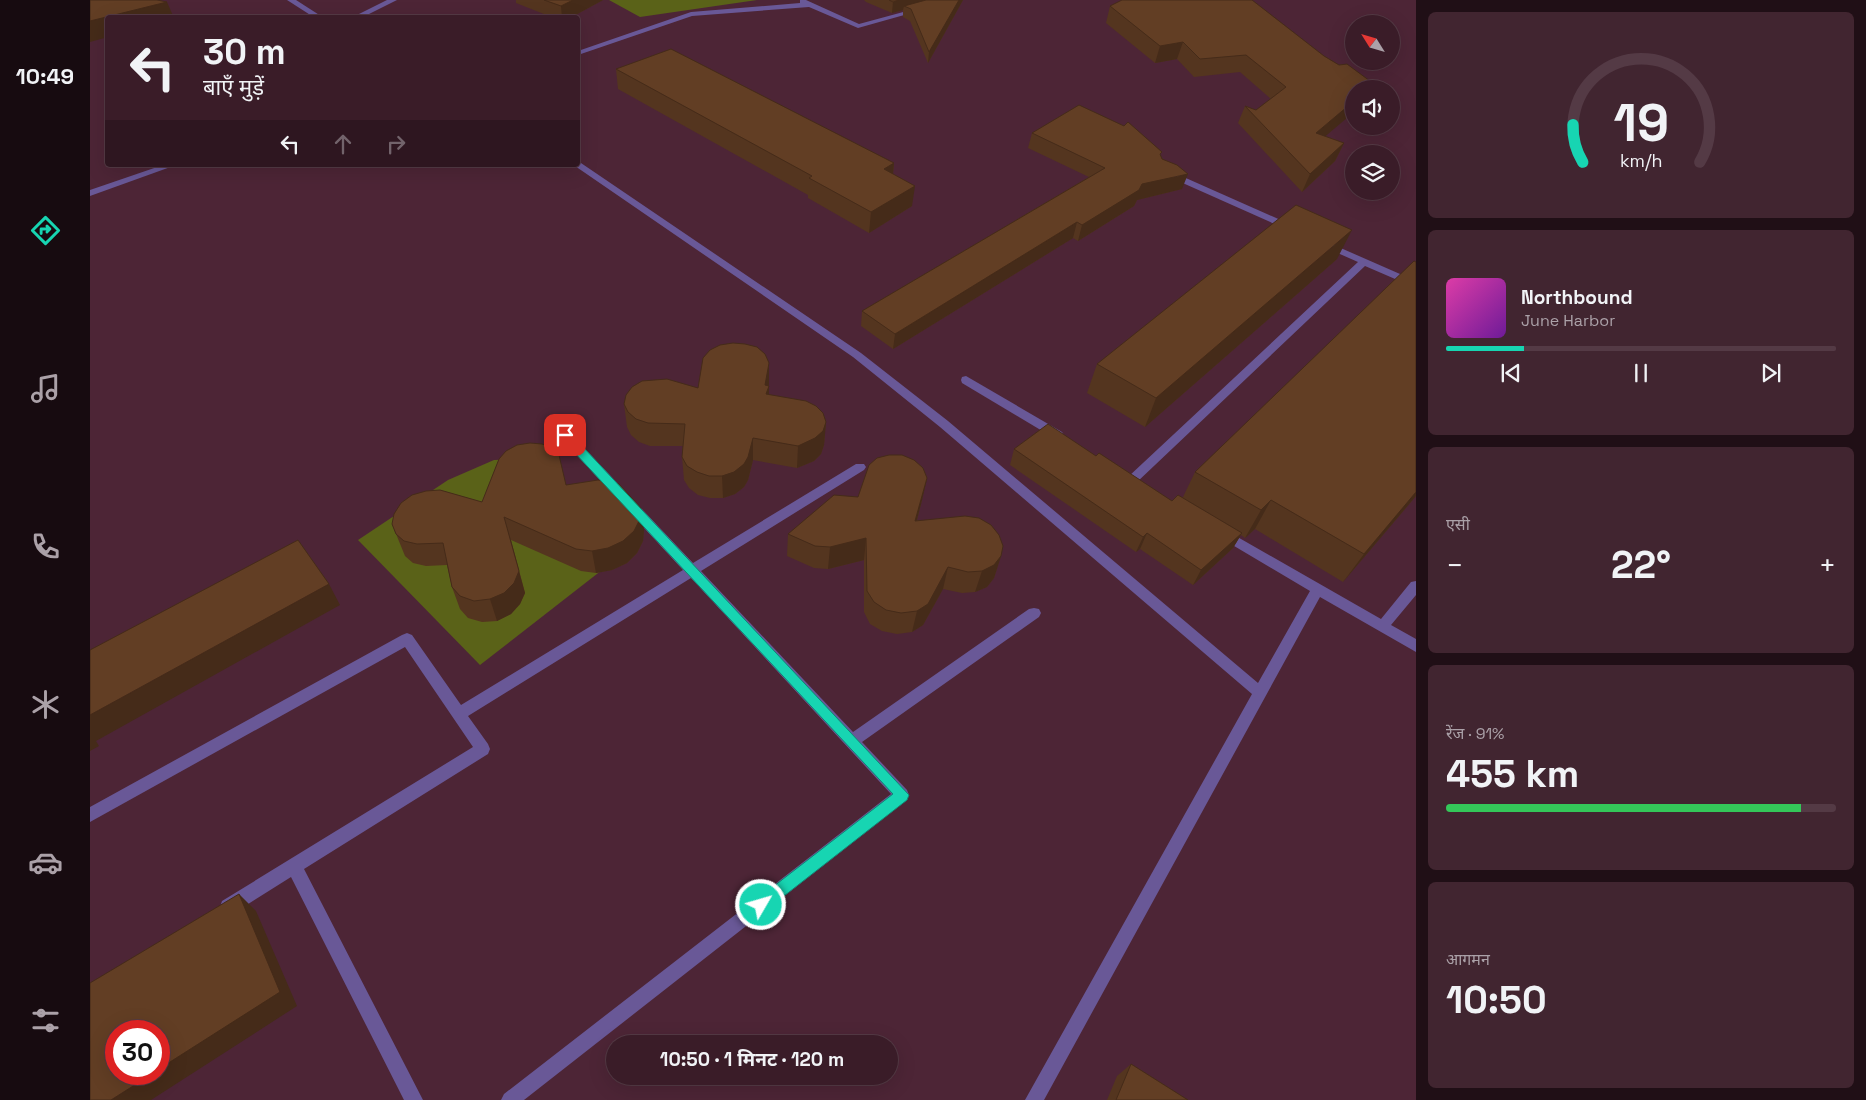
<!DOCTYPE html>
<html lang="hi">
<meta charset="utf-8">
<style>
:root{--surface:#3a1c28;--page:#412530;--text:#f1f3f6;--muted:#aba1a8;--line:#543a45;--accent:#17d5b2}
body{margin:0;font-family:"Space Grotesk","Noto Sans Devanagari",sans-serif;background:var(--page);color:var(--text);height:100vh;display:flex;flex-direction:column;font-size:19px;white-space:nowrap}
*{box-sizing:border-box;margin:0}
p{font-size:16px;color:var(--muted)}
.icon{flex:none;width:28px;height:28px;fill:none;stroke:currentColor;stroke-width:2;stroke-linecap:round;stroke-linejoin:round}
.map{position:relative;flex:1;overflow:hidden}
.drawer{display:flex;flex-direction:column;gap:12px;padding:12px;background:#200f16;width:450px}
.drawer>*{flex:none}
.top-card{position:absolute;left:15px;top:15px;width:475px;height:152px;border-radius:5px;box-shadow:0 5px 20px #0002,0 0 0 1px var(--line);background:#3a1c28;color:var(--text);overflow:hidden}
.needle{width:32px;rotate:307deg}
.controls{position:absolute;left:1255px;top:15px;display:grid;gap:10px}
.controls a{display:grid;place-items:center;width:55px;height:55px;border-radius:50%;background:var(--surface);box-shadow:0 5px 20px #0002,0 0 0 1px var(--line);font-size:25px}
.speed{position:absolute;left:15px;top:1020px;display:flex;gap:10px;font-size:25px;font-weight:700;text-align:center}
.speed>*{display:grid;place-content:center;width:65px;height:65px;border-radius:50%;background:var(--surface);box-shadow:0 5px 20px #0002,0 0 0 1px var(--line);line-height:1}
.speed .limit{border:8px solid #d22;background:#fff;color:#111}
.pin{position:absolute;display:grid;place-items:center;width:42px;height:42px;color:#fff;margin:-21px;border-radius:10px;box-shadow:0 2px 8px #0006}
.me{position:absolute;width:55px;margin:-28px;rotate:52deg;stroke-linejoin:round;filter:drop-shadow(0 0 4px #0008)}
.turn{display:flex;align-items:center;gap:18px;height:105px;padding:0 15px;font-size:22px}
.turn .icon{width:65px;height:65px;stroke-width:2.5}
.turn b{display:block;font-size:35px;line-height:42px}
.lanes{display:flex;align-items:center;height:48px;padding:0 15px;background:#0003;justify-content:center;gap:25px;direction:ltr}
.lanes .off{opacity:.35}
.big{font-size:38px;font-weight:700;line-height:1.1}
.drawer .card{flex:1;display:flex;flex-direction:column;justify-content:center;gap:8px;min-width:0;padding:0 18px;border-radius:8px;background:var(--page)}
.drawer .dial{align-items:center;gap:0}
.dial svg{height:130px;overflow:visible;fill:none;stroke:var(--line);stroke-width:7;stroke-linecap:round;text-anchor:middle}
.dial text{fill:var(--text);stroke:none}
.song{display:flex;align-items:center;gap:15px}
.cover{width:60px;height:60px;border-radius:8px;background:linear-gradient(135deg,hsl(320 70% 55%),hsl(280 70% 35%))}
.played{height:5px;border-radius:2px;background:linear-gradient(90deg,var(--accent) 20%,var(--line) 20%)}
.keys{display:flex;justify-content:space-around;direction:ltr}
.heat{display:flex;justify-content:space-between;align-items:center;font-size:28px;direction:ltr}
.charge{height:8px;border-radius:4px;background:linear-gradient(90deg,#34c759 91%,var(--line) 0)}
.trip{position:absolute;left:516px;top:1035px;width:292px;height:50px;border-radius:25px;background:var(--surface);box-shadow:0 5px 20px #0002,0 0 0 1px var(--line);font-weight:700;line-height:50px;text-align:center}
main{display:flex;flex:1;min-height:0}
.dock{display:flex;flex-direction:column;width:90px;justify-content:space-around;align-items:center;background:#170b10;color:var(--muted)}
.dock .icon{width:35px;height:35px}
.dock .current{color:var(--accent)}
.dock b{font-size:22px;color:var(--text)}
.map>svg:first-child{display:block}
.forest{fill:#5a6218}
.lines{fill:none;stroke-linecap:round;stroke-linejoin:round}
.minor{fill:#695897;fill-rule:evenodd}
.wall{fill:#54351f}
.shaded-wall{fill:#452b19}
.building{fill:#623e24;stroke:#452b19}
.route{fill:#17d5b2;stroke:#0f8a74}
</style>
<main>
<nav class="dock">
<b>10:49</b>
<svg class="icon current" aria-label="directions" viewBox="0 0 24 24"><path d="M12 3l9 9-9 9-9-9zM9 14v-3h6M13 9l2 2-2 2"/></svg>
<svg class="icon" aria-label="music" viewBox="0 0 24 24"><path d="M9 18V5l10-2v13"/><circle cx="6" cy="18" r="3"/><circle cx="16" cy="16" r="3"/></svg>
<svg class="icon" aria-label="phone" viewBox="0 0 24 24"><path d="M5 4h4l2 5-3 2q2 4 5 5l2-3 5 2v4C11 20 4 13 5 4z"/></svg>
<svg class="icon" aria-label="climate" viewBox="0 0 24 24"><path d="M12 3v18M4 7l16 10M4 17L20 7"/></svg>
<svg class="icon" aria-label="car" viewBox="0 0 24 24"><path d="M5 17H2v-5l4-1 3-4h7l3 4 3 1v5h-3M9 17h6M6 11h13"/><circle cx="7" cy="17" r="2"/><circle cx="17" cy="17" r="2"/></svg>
<svg class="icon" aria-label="filters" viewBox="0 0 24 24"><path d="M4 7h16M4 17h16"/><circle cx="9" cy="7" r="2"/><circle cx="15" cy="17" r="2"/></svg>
</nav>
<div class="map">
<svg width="1326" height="1100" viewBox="0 0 1326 1100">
<rect width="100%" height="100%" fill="#4d2536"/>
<g class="forest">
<path d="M519,0H667L550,17Z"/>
<path d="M437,459L539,549L390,665L268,540L358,480L404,460Z"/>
</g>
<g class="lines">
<g class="minor">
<path d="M197,0H206L234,18H225Z"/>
<path d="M297,0H307L271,18H261Z"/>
<path d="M710,0H716L769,24L828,8L832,10L768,28L719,7L602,16L488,55V51L601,12L710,3Z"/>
<path d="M488,161L771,353L858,421L1168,683L1220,591L1129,537L1127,534L1129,531H1137L1291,619L1321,582L1326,581V595L1301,625L1326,639V652L1230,597L954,1100H935L1162,694L850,427L763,357L485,166L488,165Z"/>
<path d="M73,165H86L0,196V190Z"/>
<path d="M1080,171L1204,226L1206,228L1201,231L1198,230L1077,176V172Z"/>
<path d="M1237,242L1326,281V288L1275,266L1046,483H1038L1036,480L1038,477L1268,262L1234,247L1232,245Z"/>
<path d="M876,376L972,432L974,435L972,438H964L872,383L871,380L872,377Z"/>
<path d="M475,431L479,432L603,563L766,464H774L776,467L774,470L611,571L763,732L939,609L944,608L949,609L951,613L949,617L772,742L817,790L819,795L817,800L434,1100H411L414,1094L801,794L601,578L378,716L398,744L400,749L398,754L214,869L333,1100H314L201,877L144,913L138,915L132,913L130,907L132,901L383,747L315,647L0,822V807L312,635L317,633L322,635L371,705L593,570L471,438L469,435Z"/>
</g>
</g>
<g class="wall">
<path d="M426,0H513L480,18H464L426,3Z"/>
<path d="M774,0H873L838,63L820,21L813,17V10L802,13L776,2Z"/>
<path d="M1020,6L1234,56L1249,65L1284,84L1281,89H1264L1235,136L1254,143L1245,161L1212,192L1148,123L1155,106L1166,110L1181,99L1150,72L1104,77L1087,59L1065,63L1016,23Z"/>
<path d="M526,69L804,163L803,174L822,206L779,233L718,198V195L528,89Z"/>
<path d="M942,133L1071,156L1092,189L1047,200L1044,206L988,241L983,238L803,349L771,326L772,311L999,177L938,148Z"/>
<path d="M1247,259L1055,427L997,393L1007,364Z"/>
<path d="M1326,262V496L1253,582L1165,529L1155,538L1151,535L1143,548L1103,585L1050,549L1046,552L920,465L924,449L1006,456L1082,501L1093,497L1105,472Z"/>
<path d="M679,386V395L736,422L734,445L731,454L724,461L707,468L663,460L658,480L654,487L645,494L633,498H620L608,495L599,488L594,480L592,457L593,446H560L549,442L541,435L537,427L534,404L608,388Z"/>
<path d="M837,478L832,500L827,520L911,556L904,578L897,587L885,592L872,593L853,589L833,625L822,632L807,634L792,631L780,624L774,612V560L738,569L724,568L697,556L698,534L768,497Z"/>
<path d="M392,502L554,530L553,541L547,553L537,563L522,570L506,573L491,571L421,540L435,593L430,604L421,614L407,621L392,622L378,618L370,609L362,587L357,565L336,566L323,563L315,556L302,524Z"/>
<path d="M1041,1064L1098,1100H1017L1027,1076Z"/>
</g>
<g class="shaded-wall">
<path d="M483,0H513L480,18H472L471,6Z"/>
<path d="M809,0H849L814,6L813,10L802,13L803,2Z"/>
<path d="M869,0H873L838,63L839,52Z"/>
<path d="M77,2L84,18H18V37L0,42V21Z"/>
<path d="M1093,42L1087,59L1065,63L1070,46Z"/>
<path d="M1264,101V112L1218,151L1226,133Z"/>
<path d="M1254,143L1245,161L1212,192L1220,174Z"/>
<path d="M804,163L802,184L794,169Z"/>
<path d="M1098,174L1092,189L1047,200L1044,206L988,241L992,225L1052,184Z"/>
<path d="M825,186L822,206L779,233L781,212Z"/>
<path d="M987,222L983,238L803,349L805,334Z"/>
<path d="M1262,230L1247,259L1055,427L1066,398Z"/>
<path d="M679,363V409L675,385Z"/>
<path d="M736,422L734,445L731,454L724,461L707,468L708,446Z"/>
<path d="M663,438V460L658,480L654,487L645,494L633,498L632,476Z"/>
<path d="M837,478L832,500L821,543L825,521Z"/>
<path d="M1326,492V496L1253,582L1274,554Z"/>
<path d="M1181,500L1165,529L1155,538L1171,510Z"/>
<path d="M551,508L554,530L553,541L547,553L537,563L522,570L506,573L502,551Z"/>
<path d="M414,517L435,593L430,604L421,614L407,621L400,599Z"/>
<path d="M1057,533L1050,549L1046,552L1053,537Z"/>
<path d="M1152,533L1143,548L1103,585L1111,570Z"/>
<path d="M776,538L774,560L738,569L740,547Z"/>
<path d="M911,556L904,578L897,587L885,592L892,571Z"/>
<path d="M858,567L853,589L833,625L822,632L827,611Z"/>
<path d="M239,584L250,605L6,741L9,746L0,751V715Z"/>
<path d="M149,894L166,911L207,1006L61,1100H21L62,1074H69V1069Z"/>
</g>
<g class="building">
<path d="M0,0H67L77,2L0,21Z"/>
<path d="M454,0H483L471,6Z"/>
<path d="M799,0H809L803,2Z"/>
<path d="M836,0H869L839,52L821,9L814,6Z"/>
<path d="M1032,0H1162L1234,56L1249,65L1257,64L1284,84L1278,89H1264V101L1226,133L1254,143L1220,174L1155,106L1166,110L1196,87L1156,55L1110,59L1093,42L1070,46L1020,6Z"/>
<path d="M581,49L804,163L794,169L825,186L781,212L719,178L722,176L526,69Z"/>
<path d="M989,105L1034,126L1038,122L1072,152L1070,154L1072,159L1087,165L1098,174L1052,184L1049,190L992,225L987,222L805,334L772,311L1015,168L942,133Z"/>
<path d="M1206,205L1262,230L1066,398L1007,364Z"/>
<path d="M1324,261L1326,262V492L1274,554L1181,500L1171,510L1105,472Z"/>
<path d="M643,343L655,344L667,347L675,354L679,363L675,385L679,386L676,394L716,401L726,406L733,413L736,422L733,431L725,438L708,446L663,438L658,457L654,464L644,472L632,476H619L607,472L597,466L592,457L595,424L558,423L546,419L538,412L534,404L536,395L542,387L552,381L577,379L608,388L613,358L620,350L630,345Z"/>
<path d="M958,424L1006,456L1009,453L1082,501L1088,495L1152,533L1111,570L1057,533L1053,537L924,449Z"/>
<path d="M440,443L452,444L463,448L469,455L476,485L508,480L523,482L529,484L551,508L550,519L544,531L533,541L518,548L502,551L486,549L414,517L429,571L424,583L414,593L400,599L384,601L370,596L362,587L353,543L327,544L314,541L306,534L302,524L304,514L311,503L322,495L336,491L350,490L392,502L409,459L416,451L427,445Z"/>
<path d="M799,455H812L824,460L833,468L837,478L825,521L875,516L889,518L901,525L909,535L913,546L911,556L904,565L892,571L878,572L858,567L838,604L827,611L811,613L796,610L784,602L777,591L776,538L740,547L725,546L698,534L744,495L768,497L779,465L787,458Z"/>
<path d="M208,540L239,584L0,715V650Z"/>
<path d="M149,894L190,992L69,1069V1031H26V1074H62L21,1100H0V983Z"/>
<path d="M1041,1064L1098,1100H1026Z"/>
</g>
<path class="route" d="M475,431L479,432L819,795L817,800L676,910L671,912L666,910L664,905L666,900L803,794L471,438V432Z"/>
</svg>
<div class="controls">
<a><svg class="needle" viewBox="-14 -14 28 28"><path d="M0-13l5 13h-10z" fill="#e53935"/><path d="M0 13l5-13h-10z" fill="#aba1a8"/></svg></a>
<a><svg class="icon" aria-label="sound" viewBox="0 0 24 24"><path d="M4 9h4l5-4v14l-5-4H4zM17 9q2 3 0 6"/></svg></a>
<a><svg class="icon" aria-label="layers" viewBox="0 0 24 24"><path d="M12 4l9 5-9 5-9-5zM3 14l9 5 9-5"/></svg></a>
</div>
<div class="speed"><div class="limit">30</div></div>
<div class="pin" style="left:475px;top:435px;background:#d93025"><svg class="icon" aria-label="arrive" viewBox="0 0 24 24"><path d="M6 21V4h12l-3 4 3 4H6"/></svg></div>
<svg class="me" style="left:671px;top:905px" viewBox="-20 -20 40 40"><circle r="17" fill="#17d5b2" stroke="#fff" stroke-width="3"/><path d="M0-11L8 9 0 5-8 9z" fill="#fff"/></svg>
<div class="trip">10:50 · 1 मिनट · 120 m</div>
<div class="top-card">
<div class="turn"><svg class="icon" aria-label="left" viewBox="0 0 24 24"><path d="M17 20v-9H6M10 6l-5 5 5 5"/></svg><div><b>30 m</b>बाएँ मुड़ें</div></div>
<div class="lanes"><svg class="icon" aria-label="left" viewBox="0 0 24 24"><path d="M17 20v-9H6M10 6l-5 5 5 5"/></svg><svg class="icon off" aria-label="ahead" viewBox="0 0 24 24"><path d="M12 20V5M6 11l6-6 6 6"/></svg><svg class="icon off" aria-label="right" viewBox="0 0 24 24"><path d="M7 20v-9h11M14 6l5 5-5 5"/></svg></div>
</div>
</div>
<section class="drawer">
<div class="card dial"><svg viewBox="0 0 100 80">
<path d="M14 69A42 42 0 1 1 86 69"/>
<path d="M14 69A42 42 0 0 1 8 46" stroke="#17d5b2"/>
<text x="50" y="56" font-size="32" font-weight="700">19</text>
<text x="50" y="72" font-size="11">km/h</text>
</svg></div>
<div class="card">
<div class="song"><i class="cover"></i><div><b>Northbound</b><p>June Harbor</p></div></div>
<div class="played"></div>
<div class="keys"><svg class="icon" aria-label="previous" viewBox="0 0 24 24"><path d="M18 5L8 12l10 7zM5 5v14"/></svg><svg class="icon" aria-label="pause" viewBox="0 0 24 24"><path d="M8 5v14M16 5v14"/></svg><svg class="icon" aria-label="next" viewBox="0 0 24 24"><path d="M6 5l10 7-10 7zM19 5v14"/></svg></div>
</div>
<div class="card"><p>एसी</p>
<div class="heat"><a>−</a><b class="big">22°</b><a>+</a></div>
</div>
<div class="card"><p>रेंज · 91%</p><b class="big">455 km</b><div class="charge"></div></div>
<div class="card"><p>आगमन</p><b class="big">10:50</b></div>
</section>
</main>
